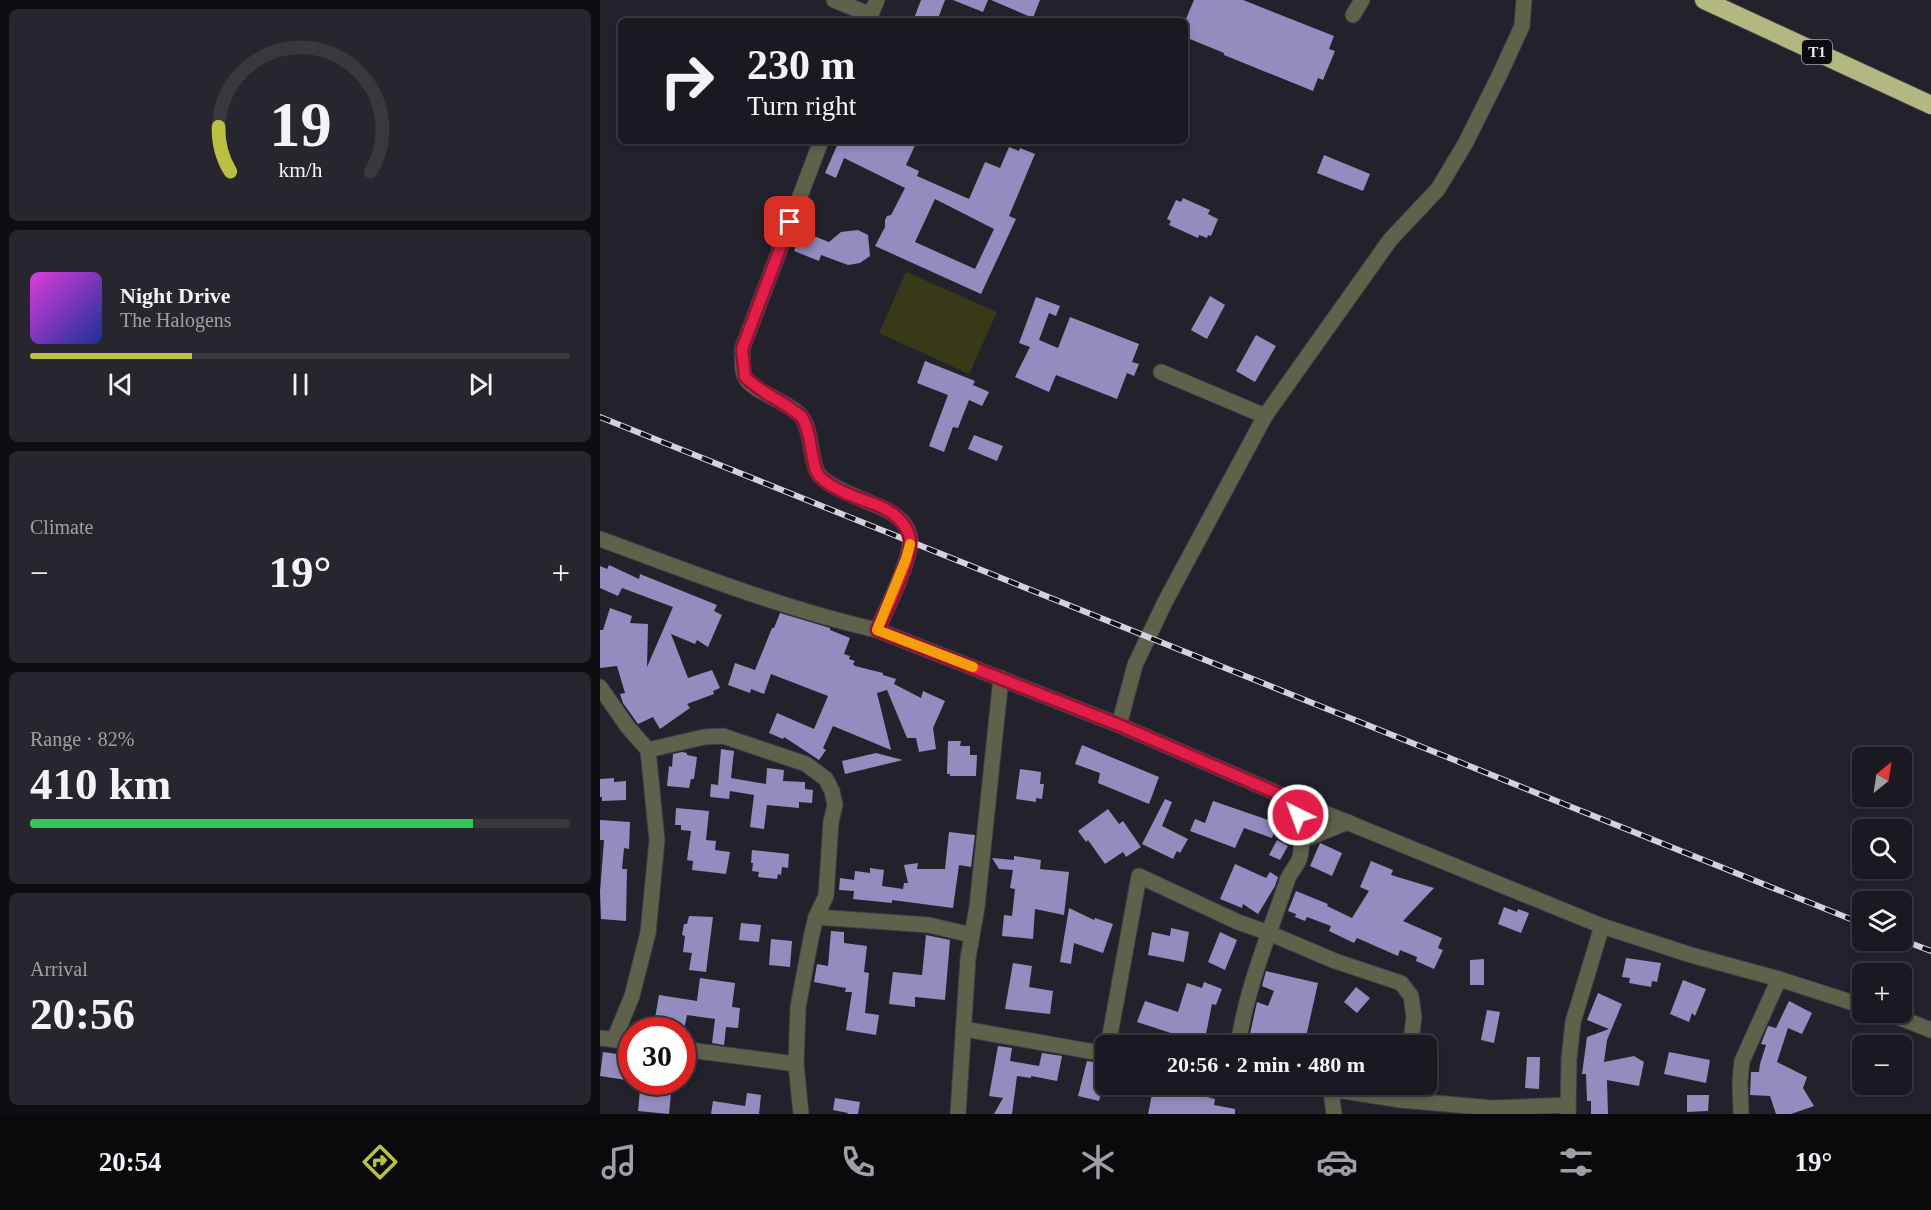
<!DOCTYPE html>
<meta charset="utf-8">
<style>
:root{--surface:#1a1921;--page:#27262e;--text:#f1f3f6;--muted:#9fa0a5;--line:#38383f;--accent:#bbc045}
body{margin:0;font-family:"Times New Roman",serif;background:var(--page);color:var(--text);height:100vh;display:flex;flex-direction:column;font-size:22px;white-space:nowrap}
*{box-sizing:border-box;margin:0}
p{font-size:20px;color:var(--muted)}
.icon{flex:none;width:33px;height:33px;fill:none;stroke:currentColor;stroke-width:2;stroke-linecap:round;stroke-linejoin:round}
.map{position:relative;flex:1;overflow:hidden}
.sheet{display:flex;flex-direction:column;gap:9px;padding:9px;background:#0e0e12;width:600px}
.sheet>*{flex:none}
.hud{position:absolute;left:18px;top:18px;width:570px;height:126px;border-radius:9px;box-shadow:0 3px 9px #0003,0 0 0 2px var(--line);background:#1a1921;color:var(--text);overflow:hidden}
.needle{width:39px;rotate:30deg}
.buttons{position:absolute;left:1252px;top:747px;display:grid;gap:12px}
.buttons a{display:grid;place-items:center;width:60px;height:60px;border-radius:9px;background:var(--surface);box-shadow:0 3px 9px #0003,0 0 0 2px var(--line);font-size:30px}
.speed{position:absolute;left:18px;top:1017px;display:flex;gap:12px;font-size:30px;font-weight:700;text-align:center}
.speed>*{display:grid;place-content:center;width:78px;height:78px;border-radius:50%;background:var(--surface);box-shadow:0 3px 9px #0003,0 0 0 2px var(--line);line-height:1}
.speed .limit{border:9px solid #d22;background:#fff;color:#111}
.pin{position:absolute;display:grid;place-items:center;width:51px;height:51px;color:#fff;margin:-26px;border-radius:12px;box-shadow:0 3px 9px #0006}
.me{position:absolute;width:66px;margin:-33px;rotate:318deg;stroke-linejoin:round;filter:drop-shadow(0 0 4px #0008)}
.turn{display:flex;align-items:center;gap:21px;height:126px;padding:0 30px;font-size:27px}
.turn .icon{width:78px;height:78px;stroke-width:2.5}
.turn b{display:block;font-size:42px;line-height:51px}
.big{font-size:45px;font-weight:700;line-height:1.1}
.sheet .card{flex:1;display:flex;flex-direction:column;justify-content:center;gap:9px;min-width:0;padding:0 21px;border-radius:9px;background:var(--page)}
.sheet .dial{align-items:center;gap:0}
.dial svg{height:156px;overflow:visible;fill:none;stroke:var(--line);stroke-width:7;stroke-linecap:round;text-anchor:middle}
.dial text{fill:var(--text);stroke:none}
.song{display:flex;align-items:center;gap:18px}
.cover{width:72px;height:72px;border-radius:9px;background:linear-gradient(135deg,hsl(300 70% 55%),hsl(230 70% 35%))}
.played{height:6px;border-radius:3px;background:linear-gradient(90deg,var(--accent) 30%,var(--line) 30%)}
.keys{display:flex;justify-content:space-around;direction:ltr}
.heat{display:flex;justify-content:space-between;align-items:center;font-size:33px;direction:ltr}
.charge{height:9px;border-radius:4px;background:linear-gradient(90deg,#34c759 82%,var(--line) 0)}
.trip{position:absolute;left:495px;top:1035px;width:342px;height:60px;border-radius:9px;background:var(--surface);box-shadow:0 3px 9px #0003,0 0 0 2px var(--line);font-weight:700;line-height:60px;text-align:center}
.tabs{display:flex;height:96px;justify-content:space-around;align-items:center;background:#0a0a0d;color:var(--muted)}
.tabs .icon{width:42px;height:42px}
.tabs .on{color:var(--accent)}
.tabs b{font-size:27px;color:var(--text)}
main{display:flex;flex:1;min-height:0}
.map>svg:first-child{display:block}
.green{fill:#383a17}
.building{fill:#948cbe;fill-rule:evenodd}
.lines{fill:none;stroke-linecap:round;stroke-linejoin:round}
.minor-casing{stroke:#3f3d47;stroke-width:17}
.highway-casing{stroke:#3f3d47;stroke-width:20}
.minor{stroke:#5f614b;stroke-width:15}
.highway{stroke:#b3b780;stroke-width:18}
.rail-casing{stroke:#d3d2db;stroke-width:6}
.rail{stroke:#0c0b10;stroke-width:4;stroke-dasharray:11;stroke-linecap:butt}
.route-casing{stroke:#92132f;stroke-width:15}
.route{stroke:#e11d48;stroke-width:10}
.slow{stroke:#f59e0b;stroke-width:10}
.labels{text-anchor:middle;stroke-width:6;stroke-linejoin:round;paint-order:stroke}
.shield{fill:#0c0b10;stroke:#a6a5ac;stroke-width:1.5}
.shield-label{font-size:15px;font-weight:bold;fill:#e8e7ef}
</style>
<main>
<section class="sheet">
<div class="card dial"><svg viewBox="0 0 100 80">
<path d="M14 69A42 42 0 1 1 86 69"/>
<path d="M14 69A42 42 0 0 1 8 46" stroke="#bbc045"/>
<text x="50" y="56" font-size="32" font-weight="700">19</text>
<text x="50" y="72" font-size="11">km/h</text>
</svg></div>
<div class="card">
<div class="song"><i class="cover"></i><div><b>Night Drive</b><p>The Halogens</p></div></div>
<div class="played"></div>
<div class="keys"><svg class="icon" aria-label="previous" viewBox="0 0 24 24"><path d="M18 5L8 12l10 7zM5 5v14"/></svg><svg class="icon" aria-label="pause" viewBox="0 0 24 24"><path d="M8 5v14M16 5v14"/></svg><svg class="icon" aria-label="next" viewBox="0 0 24 24"><path d="M6 5l10 7-10 7zM19 5v14"/></svg></div>
</div>
<div class="card"><p>Climate</p>
<div class="heat"><a>−</a><b class="big">19°</b><a>+</a></div>
</div>
<div class="card"><p>Range · 82%</p><b class="big">410 km</b><div class="charge"></div></div>
<div class="card"><p>Arrival</p><b class="big">20:56</b></div>
</section>
<div class="map">
<svg width="1331" height="1114" viewBox="0 0 1331 1114">
<rect width="100%" height="100%" fill="#23212c"/>
<path class="green" d="M306,272L397,312L369,374L279,333Z"/>
<g class="building">
<path d="M321,0H345L337,21H313Z"/>
<path d="M353,0H388L383,12Z"/>
<path d="M391,0H440L433,18Z"/>
<path d="M594,0H643L734,36L729,49L735,51L723,80L718,78L713,91L624,55V53L585,37V21Z"/>
<path d="M239,141H317L306,165L319,171L317,176L369,199L385,162L400,168L409,147L419,151L420,148L435,154L409,216L416,219L381,294L275,246L285,227V220L287,216L291,215L305,188L244,158L236,178L225,173ZM335,199L394,229L375,269L315,242Z"/>
<path d="M724,155L770,174L763,191L717,173Z"/>
<path d="M583,198L610,210L608,214L618,219L611,236L608,235L607,238L599,235L598,238L569,225L571,221L567,219L576,200L581,202Z"/>
<path d="M258,230L268,235L270,256L260,263L248,265L221,255L219,261L194,251L201,231L229,242L241,232Z"/>
<path d="M610,296L625,305L607,339L591,330Z"/>
<path d="M436,297L460,306L456,316L449,313L439,340L458,348L470,317L539,344L532,362L539,364L534,376L527,373L517,399L456,375L449,392L415,377L430,347L419,343Z"/>
<path d="M656,335L676,346L655,382L636,371Z"/>
<path d="M325,361L375,381L373,385L389,392L382,406L369,400L358,428L353,427L344,452L329,446L348,395L317,383Z"/>
<path d="M374,435L403,446L397,461L368,449Z"/>
<path d="M9,565L39,579L40,574L117,605L114,611L122,615L108,647L97,640L95,644L71,634L88,678L112,670L120,688L113,691L114,694L87,704L90,708L60,729L53,717L38,724L23,703L20,694L25,693L17,666L0,668V630H3L10,608L32,616L30,623L48,624L47,667L73,607L22,588L18,596L0,588V566L7,569Z"/>
<path d="M180,613L230,628V630L250,638L244,654L250,656L249,659L255,661L253,664L255,666L283,673V675L296,679L294,684L321,698L323,691L345,701L333,728L336,749L319,752L316,738H307L287,690L277,693L291,750L233,726L223,748L226,750L219,760L184,737L183,739L169,733L177,713L214,729L228,696L171,674L164,694L151,689L150,693L128,685L135,663L155,670L172,628H174Z"/>
<path d="M348,741H361L360,746H370V755H377L376,776H350V774H347Z"/>
<path d="M482,745L559,777L549,804L498,783L500,773L475,764Z"/>
<path d="M121,749L134,751L131,778L166,784L167,768L184,770L183,781L205,782V789L213,790L212,803L199,802V808L167,805L164,829L150,827L154,795L130,791L129,799L110,797L111,784L118,785Z"/>
<path d="M82,752L87,753V755L97,757L94,779H91L89,788L67,786L69,766L72,767L73,754Z"/>
<path d="M276,753L303,760L245,774L242,761Z"/>
<path d="M420,769L441,772L440,784H444L442,799L436,798V802L416,799Z"/>
<path d="M14,778V782L26,781V800L2,801V797H0V779Z"/>
<path d="M565,799L572,802L562,826L588,839L580,853L577,851L573,859L542,844Z"/>
<path d="M613,801L677,823L672,838L644,828L635,848L590,831L595,819L605,823Z"/>
<path d="M76,808L109,811L106,840L116,841L115,850L130,852L126,874L92,870L93,861L87,860L91,831L81,830V825H75Z"/>
<path d="M508,809L519,824L523,821L541,847L526,857L523,852L505,864L488,840L486,842L478,831Z"/>
<path d="M0,820L30,822L29,849L24,848L22,869H27L26,921L1,919L0,892L4,840H0Z"/>
<path d="M349,832L375,835L371,867L359,865L353,908L292,900V903L253,899L254,891L239,890L240,878L254,880L255,871L270,873V868L284,870L282,886L303,889L304,883H308L304,865L318,863L317,869H345Z"/>
<path d="M677,840L688,846L680,860L669,855Z"/>
<path d="M720,843L742,853L732,876L710,866Z"/>
<path d="M152,850L189,854L188,868L182,867L181,875L178,874L177,879L158,877L159,872L152,871L153,863H151Z"/>
<path d="M414,856L441,860L440,869L469,872L464,915L435,909L433,939L402,936L404,915L412,916L415,889L410,888L413,870L399,869L392,858L414,860Z"/>
<path d="M771,861L793,870L791,875L834,888L803,921L842,938L838,948L843,950L834,969L816,961L817,957L800,950L798,956L757,938L754,943L729,931L731,926L707,917L705,921L695,917L696,914L688,911L696,891L728,904L727,906L752,918L769,891L760,887Z"/>
<path d="M635,864L666,878L670,872L678,877L675,886L658,914L643,904L642,908L620,899Z"/>
<path d="M904,907L917,912L918,909L929,913L921,933L898,924Z"/>
<path d="M469,908L494,920L495,918L513,924L503,953L474,943L471,964L460,962Z"/>
<path d="M89,916L113,917L106,972L89,970L92,953L83,952L85,936L82,935L84,924H87Z"/>
<path d="M141,923L161,925L159,942L139,940Z"/>
<path d="M571,928L589,932L584,962L548,955L552,932L570,936Z"/>
<path d="M231,931L244,932V943L267,946L264,972L269,973L265,1013L279,1015L276,1035L246,1030L252,992H245L246,988L240,987L214,982L217,964L228,966Z"/>
<path d="M620,932L637,940L625,970L608,962Z"/>
<path d="M326,935L350,940L345,1000L315,997V1007L289,1004L293,972L322,975Z"/>
<path d="M171,939L192,941L190,967L169,965Z"/>
<path d="M1026,958L1061,963L1057,982L1052,981L1051,987L1029,983L1030,978L1022,977Z"/>
<path d="M884,959V985H870V960Z"/>
<path d="M413,963L432,966L429,987L453,991L450,1014L405,1009Z"/>
<path d="M666,971L718,983L704,1046H660L648,1043L657,1002L668,1006L674,991L662,986Z"/>
<path d="M100,978L135,983L132,1007L140,1008L138,1028L126,1027L124,1045L112,1043L115,1019L87,1015L84,1030H53L59,995L97,1001Z"/>
<path d="M1083,980L1106,989L1095,1016L1092,1013L1089,1022L1070,1014Z"/>
<path d="M604,982L622,989L616,1005L612,1004L604,1044L579,1039L580,1036L537,1022L545,1001L578,1012L587,983L602,988Z"/>
<path d="M756,987L770,998L757,1013L744,1002Z"/>
<path d="M998,993L1022,1004L1007,1040L1004,1062L1034,1056L1044,1062L1039,1086L1007,1080L1008,1114H991V1101H987L986,1074H982L987,1037L1009,1029L987,1020Z"/>
<path d="M1189,1001L1212,1013L1202,1034L1188,1028L1177,1062L1207,1077L1203,1088L1214,1106L1191,1114H1176L1170,1096L1150,1095L1151,1072H1159L1160,1064L1166,1045L1161,1044L1168,1026L1176,1028Z"/>
<path d="M887,1010L900,1012L894,1043L881,1040Z"/>
<path d="M398,1046L412,1048L410,1061L439,1066L442,1053L462,1056L457,1081L431,1076V1078L417,1076L412,1114H394L403,1098L389,1096Z"/>
<path d="M3,1052L32,1056V1081L0,1076Z"/>
<path d="M1069,1052L1110,1060L1106,1083L1064,1074Z"/>
<path d="M927,1057H940L939,1089L925,1088Z"/>
<path d="M487,1061L506,1064V1073L499,1101L478,1096Z"/>
<path d="M554,1084H574L594,1089L595,1094L615,1099L614,1105L635,1109V1114H548Z"/>
<path d="M40,1090L71,1093L69,1114L38,1111Z"/>
<path d="M147,1093L161,1095L159,1114H111L113,1101L145,1106Z"/>
<path d="M1087,1095H1109L1108,1111L1087,1112Z"/>
<path d="M235,1098L260,1102L258,1114H247L248,1113L233,1110Z"/>
</g>
<g class="lines">
<defs>
<g id="minor">
<path d="M234,0L271,15"/>
<path d="M753,15L762,0"/>
<path d="M268,21L277,0"/>
<path d="M221,141L142,349C143,357 141,369 145,377C151,391 189,402 201,416C213,431 210,466 220,476C231,488 257,497 273,504C284,508 299,515 306,527C309,531 311,540 310,544C308,566 287,609 277,630"/>
<path d="M561,372L665,416"/>
<path d="M0,539C91,572 183,609 277,630L519,725L695,801L1002,926L1091,955L1179,979L1263,1006"/>
<path d="M0,687L27,726L48,750L57,840L48,933L32,996L14,1040"/>
<path d="M519,725L535,665L565,602L665,416L790,240L838,189L865,144L900,74L922,26L924,0"/>
<path d="M48,750L104,737L123,736L206,764L226,779L232,791L235,805L231,822L226,896L216,917L211,938L198,1007L196,1064L201,1114"/>
<path d="M700,841L748,822"/>
<path d="M216,917L329,925L371,935"/>
<path d="M1285,1012L1331,1030"/>
<path d="M364,1029L506,1054"/>
<path d="M0,1038L32,1042"/>
<path d="M508,1046L539,876L638,922L669,933L735,961L801,983L811,996L814,1017L810,1046"/>
<path d="M638,1046C646,989 669,935 687,881C690,872 698,865 700,857C704,841 698,817 695,801"/>
<path d="M82,1049L196,1064"/>
<path d="M698,1084L801,1100L892,1108L968,1105"/>
<path d="M731,1090L734,1114"/>
<path d="M801,1100L804,1084"/>
<path d="M358,1114L368,958L377,907L401,678"/>
<path d="M968,1114L969,1059L973,1022L1002,926"/>
<path d="M1141,1114L1140,1082L1142,1061L1179,979"/>
</g>
<path id="highway" d="M1104,0L1331,105"/>
</defs>
<use href="#minor" class="minor-casing"/>
<use href="#highway" class="highway-casing"/>
<use href="#minor" class="minor"/>
<use href="#highway" class="highway"/>
<defs>
<g id="rail">
<path d="M0,417L1263,924"/>
<path d="M1302,940L1331,951"/>
</g>
</defs>
<use href="#rail" class="rail-casing"/>
<use href="#rail" class="rail"/>
</g>
<g class="lines">
<defs>
<path id="route" d="M190,222L142,349L145,377C158,390 175,398 190,408C193,411 198,413 201,416C213,432 210,467 220,477C233,490 260,499 277,505C292,511 308,523 310,540C313,556 285,613 277,630L519,725L695,801L698,815"/>
</defs>
<use href="#route" class="route-casing"/>
<use href="#route" class="route"/>
<path class="slow" d="M310,544L306,559L277,630L373,667"/>
</g>
<g class="labels">
<rect class="shield" x="1202" y="40" width="30" height="24" rx="4.5"/>
<g class="shield-label">
<text x="1217" y="57">T1</text>
</g>
</g>
</svg>
<div class="buttons">
<a><svg class="needle" viewBox="-14 -14 28 28"><path d="M0-13l5 13h-10z" fill="#e53935"/><path d="M0 13l5-13h-10z" fill="#9fa0a5"/></svg></a>
<a><svg class="icon" aria-label="search" viewBox="0 0 24 24"><circle cx="10" cy="10" r="6"/><path d="M15 15l6 6"/></svg></a>
<a><svg class="icon" aria-label="layers" viewBox="0 0 24 24"><path d="M12 4l9 5-9 5-9-5zM3 14l9 5 9-5"/></svg></a>
<a>+</a>
<a>−</a>
</div>
<div class="speed"><div class="limit">30</div></div>
<div class="pin" style="left:190px;top:222px;background:#d93025"><svg class="icon" aria-label="arrive" viewBox="0 0 24 24"><path d="M6 21V4h12l-3 4 3 4H6"/></svg></div>
<svg class="me" style="left:698px;top:815px" viewBox="-20 -20 40 40"><circle r="17" fill="#e11d48" stroke="#fff" stroke-width="3"/><path d="M0-11L8 9 0 5-8 9z" fill="#fff"/></svg>
<div class="trip">20:56 · 2 min · 480 m</div>
<div class="hud">
<div class="turn"><svg class="icon" aria-label="right" viewBox="0 0 24 24"><path d="M7 20v-9h11M14 6l5 5-5 5"/></svg><div><b>230 m</b>Turn right</div></div>
</div>
</div>
</main>
<nav class="tabs">
<b>20:54</b>
<svg class="icon on" aria-label="directions" viewBox="0 0 24 24"><path d="M12 3l9 9-9 9-9-9zM9 14v-3h6M13 9l2 2-2 2"/></svg>
<svg class="icon" aria-label="music" viewBox="0 0 24 24"><path d="M9 18V5l10-2v13"/><circle cx="6" cy="18" r="3"/><circle cx="16" cy="16" r="3"/></svg>
<svg class="icon" aria-label="phone" viewBox="0 0 24 24"><path d="M5 4h4l2 5-3 2q2 4 5 5l2-3 5 2v4C11 20 4 13 5 4z"/></svg>
<svg class="icon" aria-label="climate" viewBox="0 0 24 24"><path d="M12 3v18M4 7l16 10M4 17L20 7"/></svg>
<svg class="icon" aria-label="car" viewBox="0 0 24 24"><path d="M5 17H2v-5l4-1 3-4h7l3 4 3 1v5h-3M9 17h6M6 11h13"/><circle cx="7" cy="17" r="2"/><circle cx="17" cy="17" r="2"/></svg>
<svg class="icon" aria-label="filters" viewBox="0 0 24 24"><path d="M4 7h16M4 17h16"/><circle cx="9" cy="7" r="2"/><circle cx="15" cy="17" r="2"/></svg>
<b>19°</b>
</nav>
